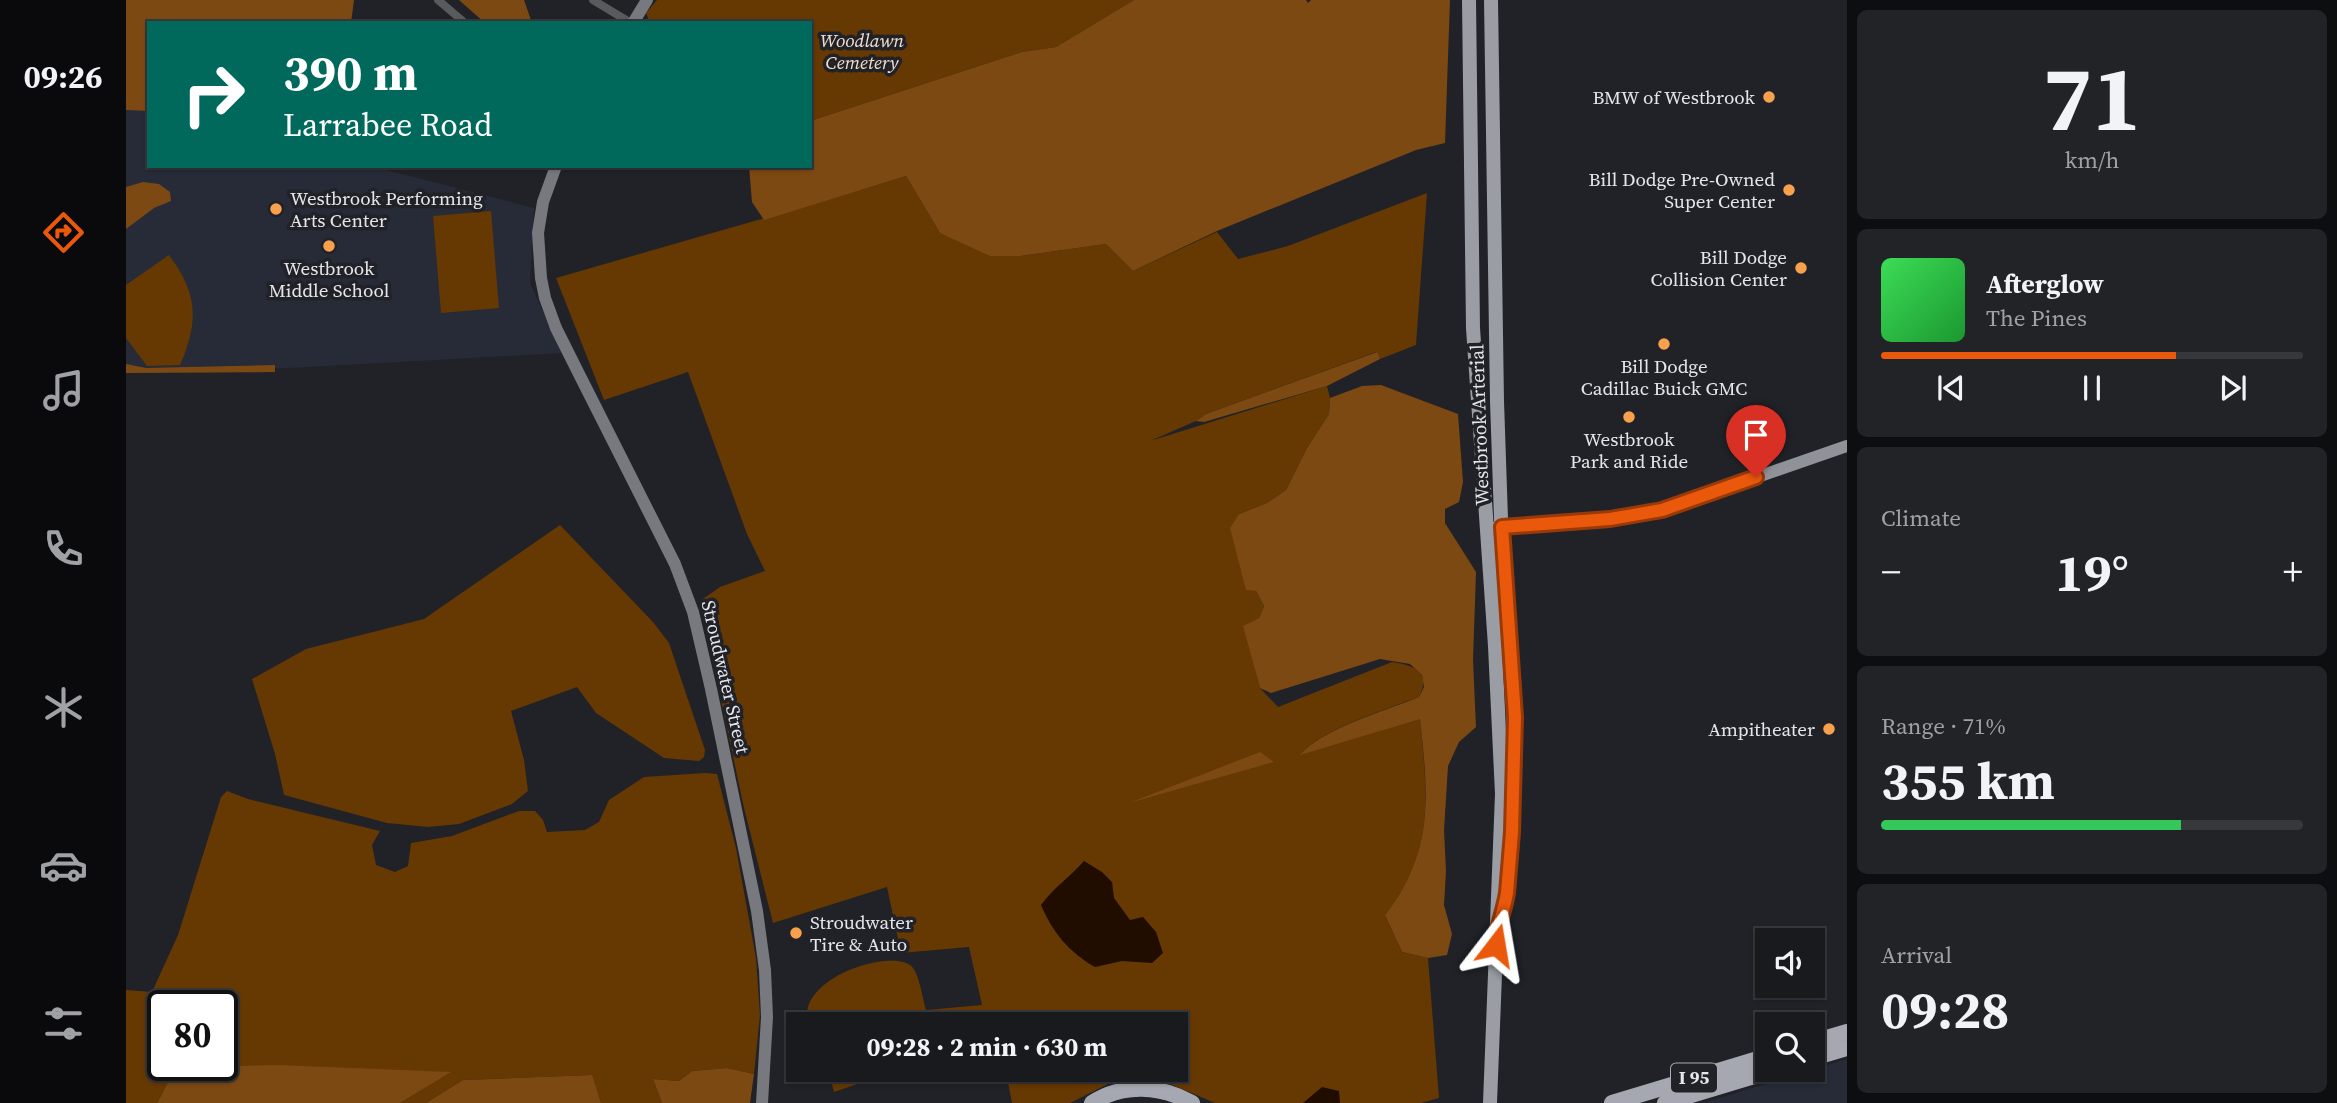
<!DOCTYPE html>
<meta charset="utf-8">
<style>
:root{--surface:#181a1e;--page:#212327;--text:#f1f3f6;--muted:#9fa1a4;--line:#36383c;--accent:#ea580c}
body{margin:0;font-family:"Source Serif 4",serif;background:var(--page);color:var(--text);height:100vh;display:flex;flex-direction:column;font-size:26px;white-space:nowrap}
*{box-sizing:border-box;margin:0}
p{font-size:23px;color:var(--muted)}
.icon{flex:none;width:38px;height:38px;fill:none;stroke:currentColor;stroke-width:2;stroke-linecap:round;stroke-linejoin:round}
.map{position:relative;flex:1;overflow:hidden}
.side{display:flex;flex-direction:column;gap:10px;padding:10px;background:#0d0e10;width:490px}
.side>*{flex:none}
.hud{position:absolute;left:21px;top:21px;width:665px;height:147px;border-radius:0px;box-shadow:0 2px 5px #0004,0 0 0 2px var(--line);background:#00695c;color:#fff;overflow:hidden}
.tools{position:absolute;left:1629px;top:928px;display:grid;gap:14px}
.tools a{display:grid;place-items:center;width:70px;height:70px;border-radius:0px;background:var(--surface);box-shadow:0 2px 5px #0004,0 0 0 2px var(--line);font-size:35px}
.speed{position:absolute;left:21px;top:990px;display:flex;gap:14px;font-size:35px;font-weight:700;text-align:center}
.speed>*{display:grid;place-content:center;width:91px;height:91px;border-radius:50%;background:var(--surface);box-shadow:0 2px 5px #0004,0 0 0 2px var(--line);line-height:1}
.speed .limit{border:4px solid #111;border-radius:10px;background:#fff;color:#111}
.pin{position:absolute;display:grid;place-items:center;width:60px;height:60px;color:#fff;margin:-72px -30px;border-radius:50% 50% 50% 0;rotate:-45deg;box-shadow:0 0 7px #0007}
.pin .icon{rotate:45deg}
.me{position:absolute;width:77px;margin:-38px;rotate:14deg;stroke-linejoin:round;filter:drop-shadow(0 0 5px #0008)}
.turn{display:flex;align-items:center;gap:24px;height:147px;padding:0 21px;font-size:32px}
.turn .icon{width:91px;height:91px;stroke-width:2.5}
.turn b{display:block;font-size:49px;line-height:60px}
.big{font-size:52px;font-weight:700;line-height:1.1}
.side .card{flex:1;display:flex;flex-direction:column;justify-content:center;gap:10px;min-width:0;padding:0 24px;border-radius:10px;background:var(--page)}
.side .dial{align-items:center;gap:0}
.dial b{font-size:91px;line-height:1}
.song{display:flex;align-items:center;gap:21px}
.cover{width:84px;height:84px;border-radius:10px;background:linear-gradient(135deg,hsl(130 70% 55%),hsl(130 70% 35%))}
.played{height:7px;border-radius:4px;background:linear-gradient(90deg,var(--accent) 70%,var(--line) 70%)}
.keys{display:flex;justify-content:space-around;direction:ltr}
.heat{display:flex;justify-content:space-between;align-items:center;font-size:38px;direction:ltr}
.charge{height:10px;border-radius:5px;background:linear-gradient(90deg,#34c759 71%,var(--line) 0)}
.trip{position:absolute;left:660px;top:1012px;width:402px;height:70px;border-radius:0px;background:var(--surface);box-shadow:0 2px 5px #0004,0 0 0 2px var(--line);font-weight:700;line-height:70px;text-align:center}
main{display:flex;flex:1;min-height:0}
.menu{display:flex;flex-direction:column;width:126px;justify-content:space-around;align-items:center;background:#0a0a0c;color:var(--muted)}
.menu .icon{width:49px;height:49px}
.menu .active{color:var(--accent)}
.menu b{font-size:32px;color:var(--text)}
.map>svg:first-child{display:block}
.built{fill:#272b37}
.green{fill:#663802;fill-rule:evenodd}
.forest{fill:#7c4912}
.water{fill:#210c00}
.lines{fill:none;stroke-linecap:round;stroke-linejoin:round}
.minor{stroke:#595a5d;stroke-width:8}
.secondary{stroke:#78797f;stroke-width:12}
.primary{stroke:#8f9299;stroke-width:12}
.trunk{stroke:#9a9da4;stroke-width:14}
.motorway{stroke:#a5a8b0;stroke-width:16}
.route-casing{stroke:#983908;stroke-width:18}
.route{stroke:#ea580c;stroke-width:12}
.poi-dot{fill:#f9a04c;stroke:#202228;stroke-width:2.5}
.labels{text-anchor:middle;stroke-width:7;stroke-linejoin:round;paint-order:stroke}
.shield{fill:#202228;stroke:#aaabb0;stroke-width:2}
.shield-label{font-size:18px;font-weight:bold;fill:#e5e6eb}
.park-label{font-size:19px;font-style:italic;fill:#f1dece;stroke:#202228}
.poi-label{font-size:19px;fill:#e5e6eb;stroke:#202228;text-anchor:end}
.street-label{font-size:19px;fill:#e5e6eb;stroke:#202228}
</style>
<main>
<nav class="menu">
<b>09:26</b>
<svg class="icon active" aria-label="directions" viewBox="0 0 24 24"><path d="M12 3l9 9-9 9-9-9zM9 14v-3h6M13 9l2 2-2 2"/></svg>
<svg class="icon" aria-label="music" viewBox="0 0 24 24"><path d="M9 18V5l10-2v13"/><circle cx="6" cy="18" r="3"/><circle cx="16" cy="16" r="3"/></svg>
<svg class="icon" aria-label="phone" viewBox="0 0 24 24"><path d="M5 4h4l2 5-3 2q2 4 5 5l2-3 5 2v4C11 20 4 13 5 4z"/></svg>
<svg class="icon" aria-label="climate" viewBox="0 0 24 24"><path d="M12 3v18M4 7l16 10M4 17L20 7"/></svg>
<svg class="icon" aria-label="car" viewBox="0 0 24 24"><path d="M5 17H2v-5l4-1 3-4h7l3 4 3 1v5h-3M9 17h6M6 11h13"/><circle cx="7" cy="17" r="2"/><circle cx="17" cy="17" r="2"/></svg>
<svg class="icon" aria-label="filters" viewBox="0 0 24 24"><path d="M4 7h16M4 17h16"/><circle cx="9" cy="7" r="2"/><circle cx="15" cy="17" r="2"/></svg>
</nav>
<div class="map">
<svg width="1721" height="1103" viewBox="0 0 1721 1103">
<rect width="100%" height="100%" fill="#202228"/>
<g class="built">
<path d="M0,103L23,109V166H245L408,208L404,283L436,353L164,368L0,370Z"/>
<path d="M1721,1059V1103H1577Z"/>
</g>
<g class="green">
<path d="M531,0H1008L930,47L896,52L684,121V23H524L520,13Z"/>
<path d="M780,176L814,233L894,256L980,244L1007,271L1091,232L1112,259L1162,246L1301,193L1290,345L1254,359L1250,352L1080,414L1070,421L1024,441L1201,386L1204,398L1203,414L1181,448L1160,490L1141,503L1113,514L1130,591L1138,606L1133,618L1118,626L1134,688L1152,707L1266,662C1287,665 1306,672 1293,697C1260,710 1197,728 1175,754L1294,718C1301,795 1310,850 1259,915L1276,952L1302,958L1313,1098L1295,1103H1089L1035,1080H990L944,1103H886L881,1077L873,1069H1050V1024H682C669,976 772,946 787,968C793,975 797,999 800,1010L856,1005L843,947L775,953L761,887L647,923L618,808L574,601L594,587L639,571L621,534L562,372L478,400L430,278C547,244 664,212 780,176Z"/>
<path d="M365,211L373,308L315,313L307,216Z"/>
<path d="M43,255C72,294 73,321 54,365L21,366L0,338V285Z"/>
<path d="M434,525L527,622L543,643L579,750L578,757L573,761L538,758L470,713L451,687L385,711L398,760L402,791L386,804L333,824L302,827L261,823L158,795L149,754L126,679L180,649L298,619Z"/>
<path d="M579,773L591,774L610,848L630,958L634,1015L628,1074L601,1068L566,1071L553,1081L527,1079L536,1103H475L465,1075L337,1080L300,1103H274L324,1072L48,1071L31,1103H0V990L26,992L52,935L95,797L101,791L122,799L254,831L246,845L250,865L269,872L282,866L285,843L326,836L393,811H409L417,820L421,832L459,830L473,822L483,800L518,777ZM37,1006H96V1066H37Z"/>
<path d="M747,1069H775L708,1092L706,1084Z"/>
</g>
<g class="forest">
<path d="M0,0H228L225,23H23V111L0,110Z"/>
<path d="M333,0H398L406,23H359Z"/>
<path d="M1008,0H1180L1182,3L1185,0H1324L1319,143L1290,150L1091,231L1007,271L980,244L894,256H864L814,233L780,176L638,220L626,202L623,166H684V121L896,52L930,47Z"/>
<path d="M17,182L33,184L44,192L45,201L28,208L0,229V187Z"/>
<path d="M1251,352L1254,359L1201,386L1078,422L1070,421L1080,414Z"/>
<path d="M0,364L20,368L149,365V372L0,373Z"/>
<path d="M1255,385L1332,414L1337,482L1333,502L1319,509V523L1350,572L1347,660L1350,727L1333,742L1322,766L1318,830L1320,871L1318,905L1326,934L1321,955L1302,958L1276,952L1259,915C1309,851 1302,794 1294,719L1174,755C1197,728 1259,711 1293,697L1298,687L1296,675L1284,664L1254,659L1145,693L1134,688L1117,626L1133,618L1138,606L1130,591L1120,590L1104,528L1113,514L1141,503L1160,490L1181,448L1203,414L1204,398L1236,386Z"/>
<path d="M1134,752L1148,762L1003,803Z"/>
<path d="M152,1065L325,1072L274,1103H31L48,1071L73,1067Z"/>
<path d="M601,1068L628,1074L624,1103H536L527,1079L553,1081L566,1071Z"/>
<path d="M466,1075L475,1103H300L337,1080Z"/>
</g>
<g class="water">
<path d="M958,861L976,872L986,882L988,898L1004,920L1017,917L1030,932L1037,953L1026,963L996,961L969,967C943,952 927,933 915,905C927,888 944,877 958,861Z"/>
<path d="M1196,1087L1213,1091L1214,1103H1177Z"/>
</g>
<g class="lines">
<g class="minor">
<path d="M312,0L339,23"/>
<path d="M467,0L505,23"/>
</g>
<g class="secondary">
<path d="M507,23L521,0"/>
<path d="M430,166L417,202L412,233L415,278L419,298L430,328L453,374L549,564L567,612L585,689L631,911L639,970L641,1017L636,1103"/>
</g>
<path class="primary" d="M1368,528L1484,519L1536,510L1721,446"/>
<g class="trunk">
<path d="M1343,0L1347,328L1369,646L1376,794L1364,1103"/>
<path d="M1365,0L1371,401L1376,548L1389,717L1386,832L1381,889"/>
</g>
<g class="motorway">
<path d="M1687,1042L1721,1032"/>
<path d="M1687,1058L1721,1048"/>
<path d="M966,1103C997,1083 1034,1085 1066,1103"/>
<path d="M1486,1103L1642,1056"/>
<path d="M1539,1103L1651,1069"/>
</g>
</g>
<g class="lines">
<defs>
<path id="route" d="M1370,945C1371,927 1378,911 1381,893L1386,832L1389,717L1376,527L1484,519L1536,510L1630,477"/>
</defs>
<use href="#route" class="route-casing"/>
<use href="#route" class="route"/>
</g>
<g class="poi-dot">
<circle cx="1643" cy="97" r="7"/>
<circle cx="1663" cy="190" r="7"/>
<circle cx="150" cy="209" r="7"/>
<circle cx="203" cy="246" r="7"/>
<circle cx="1675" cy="268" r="7"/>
<circle cx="1538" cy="344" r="7"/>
<circle cx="1503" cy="417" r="7"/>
<circle cx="1703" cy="729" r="7"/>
<circle cx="670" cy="933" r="7"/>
</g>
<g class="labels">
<rect class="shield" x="1545" y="1063.5" width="46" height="29" rx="5"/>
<g class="shield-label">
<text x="1568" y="1084">I 95</text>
</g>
<g class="park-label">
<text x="736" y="47">Woodlawn<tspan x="736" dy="22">Cemetery</tspan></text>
</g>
<g class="poi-label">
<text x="1629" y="104">BMW of Westbrook</text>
<text x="1649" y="186">Bill Dodge Pre-Owned<tspan x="1649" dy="22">Super Center</tspan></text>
<text x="164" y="205" text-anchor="start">Westbrook Performing<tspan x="164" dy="22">Arts Center</tspan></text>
<text x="1661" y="264">Bill Dodge<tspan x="1661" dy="22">Collision Center</tspan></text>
<text x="203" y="275" text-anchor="middle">Westbrook<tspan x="203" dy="22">Middle School</tspan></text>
<text x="1538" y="373" text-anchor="middle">Bill Dodge<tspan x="1538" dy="22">Cadillac Buick GMC</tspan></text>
<text x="1503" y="446" text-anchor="middle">Westbrook<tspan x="1503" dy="22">Park and Ride</tspan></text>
<text x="1689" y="736">Ampitheater</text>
<text x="684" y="929" text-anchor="start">Stroudwater<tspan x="684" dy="22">Tire &amp; Auto</tspan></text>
</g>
<g class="street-label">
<text transform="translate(1353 425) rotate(-92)" y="7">Westbrook Arterial</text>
<text transform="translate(600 677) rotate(77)" y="7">Stroudwater Street</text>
</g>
</g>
</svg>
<div class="tools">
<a><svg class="icon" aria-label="sound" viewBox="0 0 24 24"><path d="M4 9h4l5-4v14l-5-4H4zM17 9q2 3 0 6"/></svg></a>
<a><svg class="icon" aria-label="search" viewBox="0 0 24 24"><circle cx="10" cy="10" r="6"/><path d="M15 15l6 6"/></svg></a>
</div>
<div class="speed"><div class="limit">80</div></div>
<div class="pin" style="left:1630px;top:477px;background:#d93025"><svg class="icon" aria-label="arrive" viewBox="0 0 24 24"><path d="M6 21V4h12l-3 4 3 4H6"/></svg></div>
<svg class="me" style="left:1370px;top:945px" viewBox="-20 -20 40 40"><path d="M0-17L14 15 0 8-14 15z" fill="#ea580c" stroke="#fff" stroke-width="4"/></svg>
<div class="trip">09:28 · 2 min · 630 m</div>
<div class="hud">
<div class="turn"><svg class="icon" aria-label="right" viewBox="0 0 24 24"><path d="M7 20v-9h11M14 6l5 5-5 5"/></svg><div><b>390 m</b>Larrabee Road</div></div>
</div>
</div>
<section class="side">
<div class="card dial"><b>71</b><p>km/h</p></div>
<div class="card">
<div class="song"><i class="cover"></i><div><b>Afterglow</b><p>The Pines</p></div></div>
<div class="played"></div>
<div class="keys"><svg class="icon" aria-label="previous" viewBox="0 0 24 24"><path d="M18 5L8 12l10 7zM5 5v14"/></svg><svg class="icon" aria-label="pause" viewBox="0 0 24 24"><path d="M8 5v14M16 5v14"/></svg><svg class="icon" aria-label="next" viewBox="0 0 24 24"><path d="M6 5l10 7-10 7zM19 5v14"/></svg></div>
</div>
<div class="card"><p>Climate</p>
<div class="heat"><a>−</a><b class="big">19°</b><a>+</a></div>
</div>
<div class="card"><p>Range · 71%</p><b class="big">355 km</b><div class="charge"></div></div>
<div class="card"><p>Arrival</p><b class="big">09:28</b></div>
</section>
</main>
